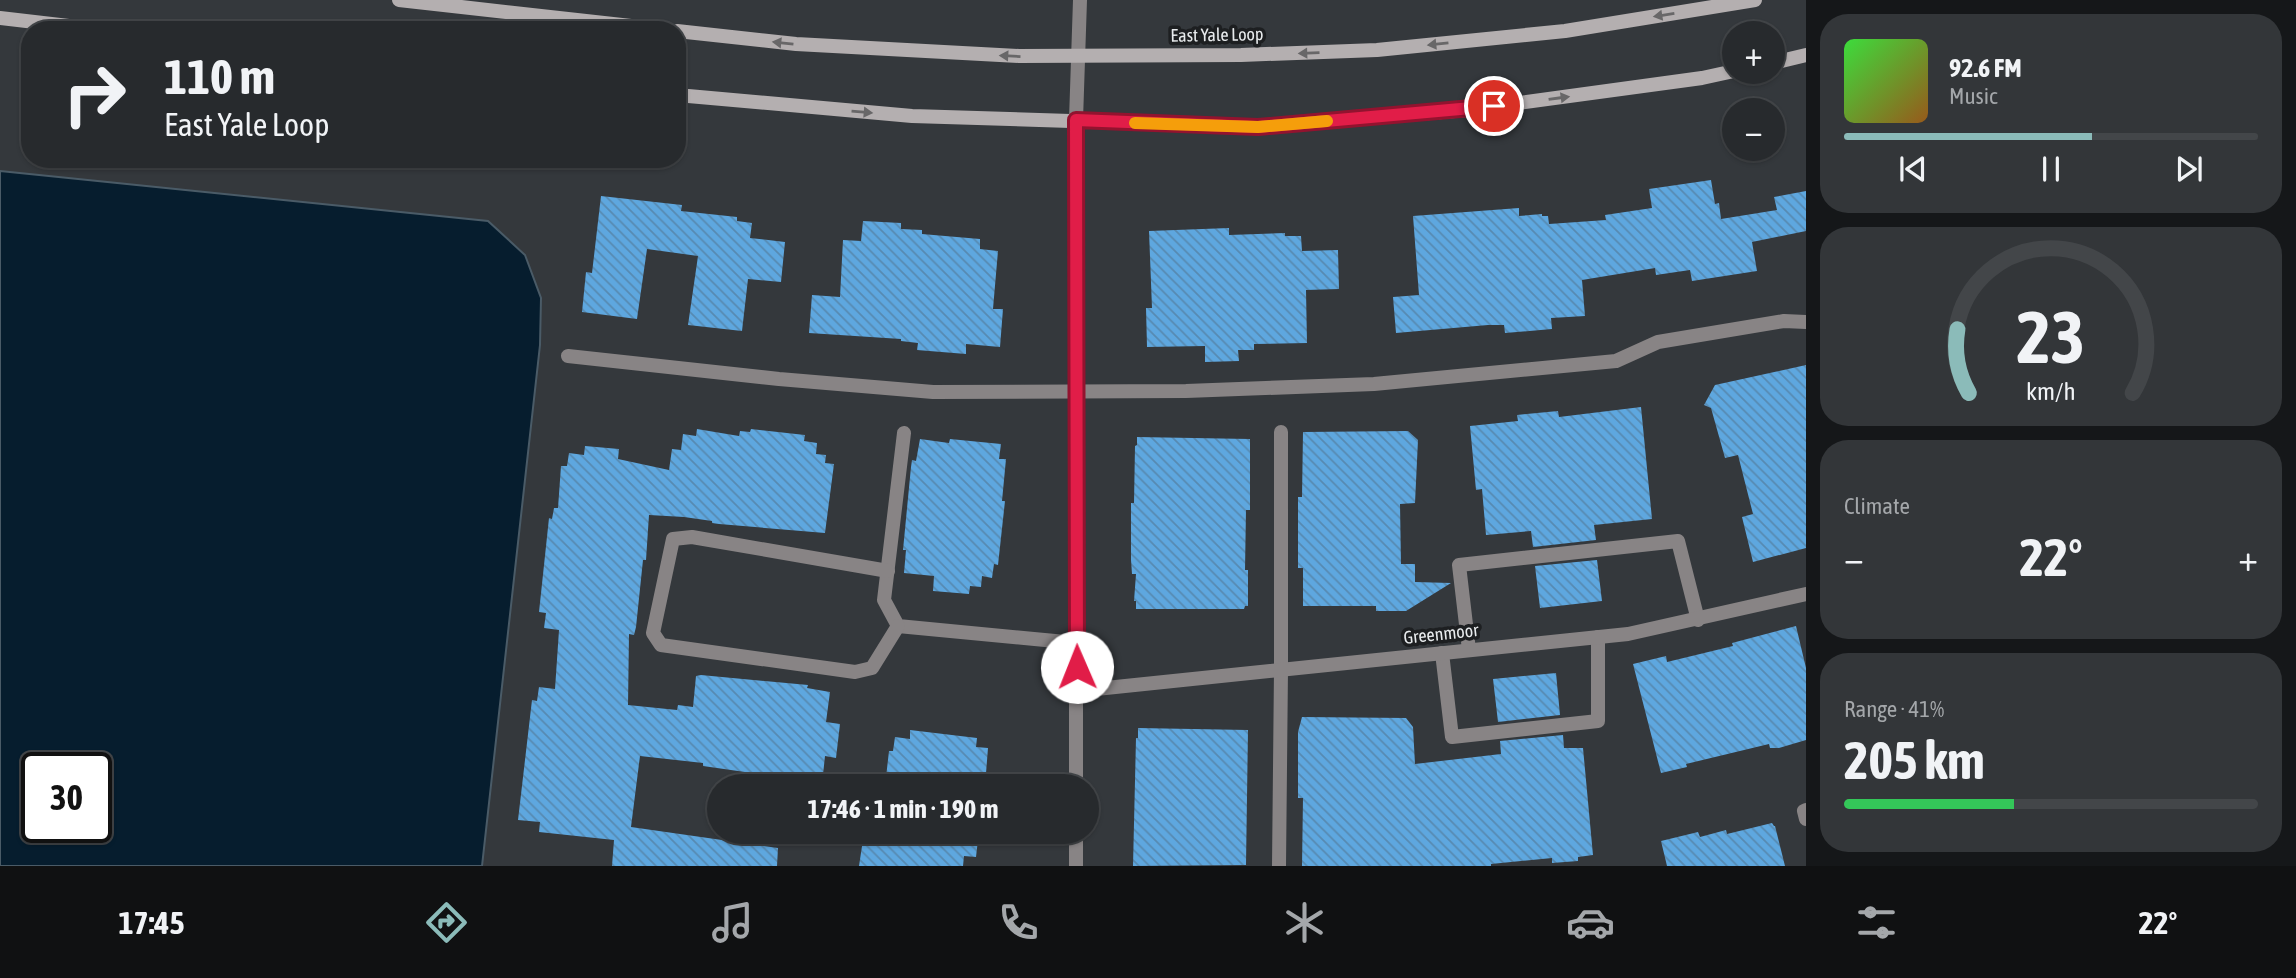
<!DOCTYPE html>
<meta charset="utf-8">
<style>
:root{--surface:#272a2d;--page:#333639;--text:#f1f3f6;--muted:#a4a7aa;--line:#434649;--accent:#8bbbb9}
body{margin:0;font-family:"Asap Condensed",sans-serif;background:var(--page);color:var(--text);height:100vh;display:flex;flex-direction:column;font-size:26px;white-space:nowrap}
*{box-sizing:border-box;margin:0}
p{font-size:23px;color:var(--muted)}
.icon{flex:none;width:38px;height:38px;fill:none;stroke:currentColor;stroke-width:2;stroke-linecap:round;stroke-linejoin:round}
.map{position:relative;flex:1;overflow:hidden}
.details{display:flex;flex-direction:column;gap:14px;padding:14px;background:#151719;width:490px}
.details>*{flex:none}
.guide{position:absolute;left:21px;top:21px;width:665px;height:147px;border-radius:28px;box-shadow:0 2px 5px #0004,0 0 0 2px var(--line);background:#272a2d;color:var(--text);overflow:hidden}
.tools{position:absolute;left:1722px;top:21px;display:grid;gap:14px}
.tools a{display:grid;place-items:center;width:63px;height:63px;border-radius:50%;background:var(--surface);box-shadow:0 2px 5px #0004,0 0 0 2px var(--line);font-size:35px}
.speed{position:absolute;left:21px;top:752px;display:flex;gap:14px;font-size:35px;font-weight:700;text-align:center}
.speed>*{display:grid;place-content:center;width:91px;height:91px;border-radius:50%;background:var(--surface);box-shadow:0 2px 5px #0004,0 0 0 2px var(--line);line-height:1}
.speed .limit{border:4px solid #111;border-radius:10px;background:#fff;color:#111}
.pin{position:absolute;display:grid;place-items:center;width:60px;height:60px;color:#fff;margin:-30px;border:4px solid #fff;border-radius:50%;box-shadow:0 2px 7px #0007}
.me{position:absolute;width:77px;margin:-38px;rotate:359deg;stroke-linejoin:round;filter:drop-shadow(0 0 5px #0008)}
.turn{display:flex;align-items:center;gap:24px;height:147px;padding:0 28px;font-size:32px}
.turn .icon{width:91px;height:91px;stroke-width:2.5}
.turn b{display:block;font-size:49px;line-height:60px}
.big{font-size:52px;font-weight:700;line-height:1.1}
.details .tile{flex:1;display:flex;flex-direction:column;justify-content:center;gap:10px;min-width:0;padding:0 24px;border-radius:28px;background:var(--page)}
.details .dial{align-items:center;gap:0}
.dial svg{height:182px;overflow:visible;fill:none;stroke:var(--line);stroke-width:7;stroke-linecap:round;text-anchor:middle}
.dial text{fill:var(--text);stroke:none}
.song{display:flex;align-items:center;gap:21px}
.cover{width:84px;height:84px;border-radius:10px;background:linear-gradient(135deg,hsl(120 70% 55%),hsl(30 70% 35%))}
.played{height:7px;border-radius:4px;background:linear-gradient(90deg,var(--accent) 60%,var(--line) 60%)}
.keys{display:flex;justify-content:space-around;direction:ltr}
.heat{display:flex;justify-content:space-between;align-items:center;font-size:38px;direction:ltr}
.charge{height:10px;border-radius:5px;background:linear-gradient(90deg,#34c759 41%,var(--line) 0)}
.trip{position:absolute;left:707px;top:774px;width:392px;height:70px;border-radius:35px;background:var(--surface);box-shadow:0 2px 5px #0004,0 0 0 2px var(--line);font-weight:700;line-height:70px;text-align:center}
.dock{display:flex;height:112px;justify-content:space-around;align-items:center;background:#101112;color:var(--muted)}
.dock .icon{width:49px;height:49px}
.dock .current{color:var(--accent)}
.dock b{font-size:32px;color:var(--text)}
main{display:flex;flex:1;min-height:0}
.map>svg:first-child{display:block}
.water{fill:#061d2e;stroke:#4a5b67;stroke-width:2;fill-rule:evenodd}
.building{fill:url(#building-back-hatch)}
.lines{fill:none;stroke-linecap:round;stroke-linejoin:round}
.lane{stroke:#888485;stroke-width:14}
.street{stroke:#888485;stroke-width:14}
.secondary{stroke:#b4afb0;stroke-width:14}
.oneway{fill:#686768}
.route-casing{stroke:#92132f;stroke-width:18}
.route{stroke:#e11d48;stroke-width:12}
.slow{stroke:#f59e0b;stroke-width:12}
.labels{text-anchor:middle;stroke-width:7;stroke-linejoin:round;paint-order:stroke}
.street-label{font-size:18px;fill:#e8ebed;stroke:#1d1f21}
</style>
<main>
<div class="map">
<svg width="1806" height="866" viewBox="0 0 1806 866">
<defs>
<pattern id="building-back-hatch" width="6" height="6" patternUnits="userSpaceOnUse" patternTransform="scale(1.75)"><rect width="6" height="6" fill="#5ea7df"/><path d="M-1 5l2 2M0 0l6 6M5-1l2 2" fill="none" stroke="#578ab1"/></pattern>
</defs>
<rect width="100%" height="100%" fill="#34383c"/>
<path class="water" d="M0,171L488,221L525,255L541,298L540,345L482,866H0ZM37,768H96V828H37Z"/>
<g class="building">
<path d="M1711,180L1715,204L1719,203L1721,219L1777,210L1774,197L1806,191V231L1752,242L1757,271L1692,281L1690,270L1656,275L1655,268L1582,280L1585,316L1551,318L1552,329L1505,333L1504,325H1488L1396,333L1393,297L1419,295L1413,216L1519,208V216L1542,214V216H1548L1549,224L1606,220L1605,215L1652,208L1649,189Z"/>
<path d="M601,196L682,205L681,211L737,217V221L752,223L750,238L785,242L781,282L748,279L742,331L688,325L698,256L647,249L637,319L582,312L586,272L592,273Z"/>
<path d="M863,221L901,223V229L922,230V234L980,239V249L998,251L993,309H1003L1000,347L966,344V354L917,350L918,343L901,341V339L809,333L812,295L840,297L843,240L861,241Z"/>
<path d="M1229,228V235L1285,233V236H1301L1302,251L1338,250L1339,289L1306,290L1307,343L1254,344V350H1238L1239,361L1205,362V346L1147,347L1146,308H1152L1149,231Z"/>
<path d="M1806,365V548L1753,562L1742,517L1753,514L1738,455L1725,458L1711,408L1704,405L1715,385Z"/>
<path d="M1641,407L1652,519L1594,525L1596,540L1533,547L1531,531L1486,535L1482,489L1476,490L1470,426L1518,421L1517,415L1558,411L1559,417Z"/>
<path d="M697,429L739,436L740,431L750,432L751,429L805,435L804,441L817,443L816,454L826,455L825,463L834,464L825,533L719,524L712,523V521L684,517L649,515L646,560H643L636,627L634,635L629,634L628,705L677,710L678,705L693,707L696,676L701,675L808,685L807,688L830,692L826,722L840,724L836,758L825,756L823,775L811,773V777L766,773V775L703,766V763L640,756L631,827L778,848L777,866H612L614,840L539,832L540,822L518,820L532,700L537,701L539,687L555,689L559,630L544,628L546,613L539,612L549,518L552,519L554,508H558L561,466H567L569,453L584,455L585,446L619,449L618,459L669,470L672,449L681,450L683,434L696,436Z"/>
<path d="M1408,431L1418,440L1415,503L1400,504L1401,564H1415V582L1451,583L1406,611H1376V606H1303V568H1298V497H1302L1303,432Z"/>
<path d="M1137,437L1250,439V510H1246L1245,570H1248V606H1245L1244,609H1136V601H1134L1136,574H1132L1131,560V503H1134L1135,446L1137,445Z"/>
<path d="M920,439L949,443L950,439L1001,444L999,459H1006L1002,501H1005L998,565L994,564L992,578L982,576L981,587L970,586L969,594L933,591L934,576L904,573L906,550H903L911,467L912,460L916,461Z"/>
<path d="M1597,560L1602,601L1540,608L1535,566Z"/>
<path d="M1796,626L1806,668V740L1779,748H1770L1769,744L1686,764L1687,767L1661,773L1633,664L1666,656L1667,662L1733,646L1732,643Z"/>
<path d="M1556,673L1560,715L1498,722L1493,679Z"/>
<path d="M1302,717L1406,718L1413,727L1415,764L1501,754L1500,741L1563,735L1564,748H1583L1593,855L1578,857V861L1552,863V858L1491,864V866H1302L1303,798H1298V732Z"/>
<path d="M1138,728L1248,730L1246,865L1133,866L1136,738H1138Z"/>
<path d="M910,730L977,738L976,747L988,748L985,786H885L889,751H893L895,737L910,739Z"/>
<path d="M1772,823L1774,826H1775L1785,866H1667L1661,841L1698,832L1700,837L1726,830L1727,834Z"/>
<path d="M879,831H979L976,857L964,856L963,866H859L864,833L879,836Z"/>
</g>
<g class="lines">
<g class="lane">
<path d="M568,356L779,379L933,392L1186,391L1374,384L1616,361L1658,342L1784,321L1806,322"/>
<path d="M904,433L884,600L898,626L1076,643"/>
<path d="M888,571L692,537L673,539L653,633L661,645L855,672L872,668L898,626"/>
<path d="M1469,650L1459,565L1678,541L1698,620"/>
<path d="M1442,653L1452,737L1598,721V637"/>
<path d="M1806,810L1804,811L1806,819"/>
<path d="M1279,866L1281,669V432"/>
</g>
<g class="street">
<path d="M1077,691L1628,634L1806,594"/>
<path d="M1076,786V120L1080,0"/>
<path d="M1076,866V831"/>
</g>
<g class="secondary">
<path d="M399,0L667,30"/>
<path d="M0,18L103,30"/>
<path d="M677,31L796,44L1019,56L1241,55L1377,50L1565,31L1755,0"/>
<path d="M1773,63L1806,55"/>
<path d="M677,95L912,116L1258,127L1467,110L1702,78L1734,71"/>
</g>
</g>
<defs><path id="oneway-solid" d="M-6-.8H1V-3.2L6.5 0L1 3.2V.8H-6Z" transform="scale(1.75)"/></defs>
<g class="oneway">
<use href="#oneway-solid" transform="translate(1664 15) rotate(171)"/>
<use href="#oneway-solid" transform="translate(783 43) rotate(-174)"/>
<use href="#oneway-solid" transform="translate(1438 44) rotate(174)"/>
<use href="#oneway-solid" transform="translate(1309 53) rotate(178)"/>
<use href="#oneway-solid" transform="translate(1010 56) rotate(-177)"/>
<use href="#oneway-solid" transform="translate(1559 98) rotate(-8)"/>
<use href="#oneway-solid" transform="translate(862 112) rotate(5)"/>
</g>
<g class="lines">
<defs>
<path id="route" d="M1077,667L1076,120L1258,127L1494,106"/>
</defs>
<use href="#route" class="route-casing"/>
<use href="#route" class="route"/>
<path class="slow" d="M1135,123L1258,127L1327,121"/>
</g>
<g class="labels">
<g class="street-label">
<text transform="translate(1217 35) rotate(-1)" y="6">East Yale Loop</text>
<text transform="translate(1441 634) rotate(-6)" y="6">Greenmoor</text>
</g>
</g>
</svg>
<div class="tools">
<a>+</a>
<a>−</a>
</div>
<div class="speed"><div class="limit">30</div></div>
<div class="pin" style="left:1494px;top:106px;background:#d93025"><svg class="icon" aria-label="arrive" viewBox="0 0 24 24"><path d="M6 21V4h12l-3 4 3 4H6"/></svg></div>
<svg class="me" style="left:1077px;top:667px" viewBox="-20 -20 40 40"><circle r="19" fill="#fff"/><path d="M0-13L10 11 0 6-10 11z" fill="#e11d48"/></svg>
<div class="trip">17:46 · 1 min · 190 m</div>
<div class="guide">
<div class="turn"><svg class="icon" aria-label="right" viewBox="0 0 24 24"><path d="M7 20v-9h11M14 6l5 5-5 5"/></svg><div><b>110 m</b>East Yale Loop</div></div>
</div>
</div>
<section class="details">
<div class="tile">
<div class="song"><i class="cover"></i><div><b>92.6 FM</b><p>Music</p></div></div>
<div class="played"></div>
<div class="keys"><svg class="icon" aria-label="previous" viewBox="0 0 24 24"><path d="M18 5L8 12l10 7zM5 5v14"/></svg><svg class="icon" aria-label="pause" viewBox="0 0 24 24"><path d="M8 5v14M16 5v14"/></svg><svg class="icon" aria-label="next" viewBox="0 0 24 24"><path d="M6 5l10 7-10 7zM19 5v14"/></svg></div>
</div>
<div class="tile dial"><svg viewBox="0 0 100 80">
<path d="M14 69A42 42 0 1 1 86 69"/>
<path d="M14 69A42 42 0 0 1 9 41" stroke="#8bbbb9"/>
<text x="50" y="56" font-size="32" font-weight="700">23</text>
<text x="50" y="72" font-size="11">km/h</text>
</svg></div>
<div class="tile"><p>Climate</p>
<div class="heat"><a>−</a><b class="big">22°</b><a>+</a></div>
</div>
<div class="tile"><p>Range · 41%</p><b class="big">205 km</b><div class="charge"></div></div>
</section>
</main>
<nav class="dock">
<b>17:45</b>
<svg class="icon current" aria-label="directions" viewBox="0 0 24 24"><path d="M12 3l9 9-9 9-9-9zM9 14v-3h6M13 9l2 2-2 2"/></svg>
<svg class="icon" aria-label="music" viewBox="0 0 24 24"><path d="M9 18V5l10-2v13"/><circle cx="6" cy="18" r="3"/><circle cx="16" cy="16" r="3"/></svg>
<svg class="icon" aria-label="phone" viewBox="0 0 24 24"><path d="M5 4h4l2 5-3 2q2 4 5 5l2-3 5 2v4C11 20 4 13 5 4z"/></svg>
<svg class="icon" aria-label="climate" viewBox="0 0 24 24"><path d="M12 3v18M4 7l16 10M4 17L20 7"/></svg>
<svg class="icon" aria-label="car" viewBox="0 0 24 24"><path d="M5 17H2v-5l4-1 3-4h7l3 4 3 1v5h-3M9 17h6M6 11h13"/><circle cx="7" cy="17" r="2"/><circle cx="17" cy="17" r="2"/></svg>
<svg class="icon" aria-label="filters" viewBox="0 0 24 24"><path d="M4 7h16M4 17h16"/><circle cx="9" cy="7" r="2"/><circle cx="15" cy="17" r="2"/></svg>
<b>22°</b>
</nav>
